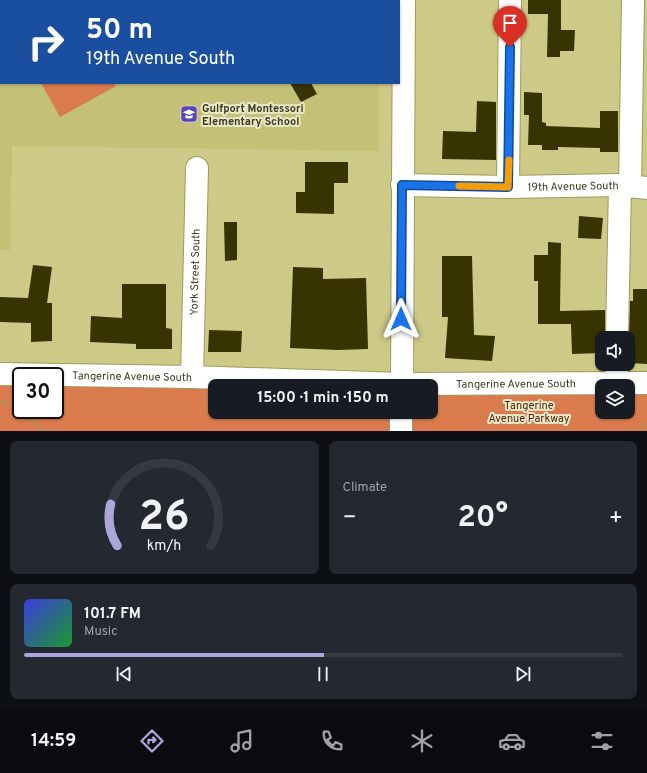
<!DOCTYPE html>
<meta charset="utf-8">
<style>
:root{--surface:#171b24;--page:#242831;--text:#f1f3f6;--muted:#9ea1a6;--line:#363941;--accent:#ada4dc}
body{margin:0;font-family:Overpass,sans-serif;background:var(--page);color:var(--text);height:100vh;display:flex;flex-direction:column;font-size:15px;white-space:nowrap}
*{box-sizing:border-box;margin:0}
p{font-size:13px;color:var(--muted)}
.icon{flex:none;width:22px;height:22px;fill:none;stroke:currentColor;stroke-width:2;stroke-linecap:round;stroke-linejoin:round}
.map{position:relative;height:431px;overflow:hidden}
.panel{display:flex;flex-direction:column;gap:10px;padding:10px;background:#0d0f14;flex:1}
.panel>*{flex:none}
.top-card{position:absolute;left:0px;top:0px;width:400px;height:84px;box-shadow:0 1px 3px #0004;background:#1a4fa0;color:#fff;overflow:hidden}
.buttons{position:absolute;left:595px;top:331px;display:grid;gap:8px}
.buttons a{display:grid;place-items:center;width:40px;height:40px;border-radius:8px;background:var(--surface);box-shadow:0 1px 3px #0004;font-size:20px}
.speed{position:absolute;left:12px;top:367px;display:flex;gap:8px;font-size:20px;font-weight:700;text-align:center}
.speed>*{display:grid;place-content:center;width:52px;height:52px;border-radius:50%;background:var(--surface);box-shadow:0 1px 3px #0004;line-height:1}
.speed .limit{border:2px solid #111;border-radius:6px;background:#fff;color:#111}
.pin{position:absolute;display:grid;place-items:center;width:34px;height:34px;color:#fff;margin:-41px -17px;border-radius:50% 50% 50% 0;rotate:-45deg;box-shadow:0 0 4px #0007}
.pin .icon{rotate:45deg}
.me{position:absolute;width:44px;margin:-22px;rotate:0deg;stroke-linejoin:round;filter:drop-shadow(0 0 3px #0008)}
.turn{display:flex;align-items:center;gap:14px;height:84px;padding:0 20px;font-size:18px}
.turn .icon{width:52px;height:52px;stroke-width:2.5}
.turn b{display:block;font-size:28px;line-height:34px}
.big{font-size:30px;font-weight:700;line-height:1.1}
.panel .card{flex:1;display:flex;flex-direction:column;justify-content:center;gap:6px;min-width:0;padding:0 14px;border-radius:8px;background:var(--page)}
.panel .dial{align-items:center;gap:0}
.dial svg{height:104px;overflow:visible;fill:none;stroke:var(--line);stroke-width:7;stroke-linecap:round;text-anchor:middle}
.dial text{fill:var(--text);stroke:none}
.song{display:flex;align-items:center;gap:12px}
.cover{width:48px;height:48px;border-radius:6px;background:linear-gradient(135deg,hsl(240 70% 55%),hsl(130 70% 35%))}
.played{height:4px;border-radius:2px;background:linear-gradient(90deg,var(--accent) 50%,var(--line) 50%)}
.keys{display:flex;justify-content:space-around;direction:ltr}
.heat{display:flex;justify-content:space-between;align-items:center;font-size:22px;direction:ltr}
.panel .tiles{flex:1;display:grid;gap:10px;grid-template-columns:1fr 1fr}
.card:last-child{grid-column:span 2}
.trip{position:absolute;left:208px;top:379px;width:230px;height:40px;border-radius:8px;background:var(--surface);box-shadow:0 1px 3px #0004;font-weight:700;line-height:40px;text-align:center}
.tab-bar{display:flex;height:64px;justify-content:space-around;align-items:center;background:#090b0e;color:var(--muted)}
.tab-bar .icon{width:28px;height:28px}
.tab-bar .current{color:var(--accent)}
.tab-bar b{font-size:18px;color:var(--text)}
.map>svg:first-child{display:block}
.built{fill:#c4c077}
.green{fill:#da7b4d}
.building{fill:#373402}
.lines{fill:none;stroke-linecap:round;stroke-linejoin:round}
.minor-casing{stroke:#9f9b5b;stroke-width:24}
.path{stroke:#9b9763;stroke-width:2.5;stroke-dasharray:2 2;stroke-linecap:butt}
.minor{stroke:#fff;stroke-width:22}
.route-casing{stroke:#114b97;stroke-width:10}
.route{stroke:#1a73e8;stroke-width:7}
.slow{stroke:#f59e0b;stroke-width:7}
.labels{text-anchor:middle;stroke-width:4;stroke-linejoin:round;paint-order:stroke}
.poi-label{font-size:11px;font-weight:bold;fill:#3d3b20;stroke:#e9e8c8;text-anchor:start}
.street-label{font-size:11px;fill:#3d3b20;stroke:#e9e8c8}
.park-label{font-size:11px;fill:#52230b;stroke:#e9e8c8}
</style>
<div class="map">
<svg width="647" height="431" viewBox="0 0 647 431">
<rect width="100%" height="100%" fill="#cdc987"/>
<path class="built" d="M0,0H379L1,1V83H379V151L12,146L10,250H0Z"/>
<g class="green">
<path d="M41,83H114L116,86L60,117Z"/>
<path d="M0,384H21V410H55V385L215,387V412H393V431H0Z"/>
<path d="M602,393V412H628V393H647V431H410V412H431V394Z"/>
</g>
<g class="building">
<path d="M528,0H561V30H575L574,51H560V57H547L548,14H528Z"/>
<path d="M290,83H311L317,94L301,102Z"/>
<path d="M524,92L542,93V122L546,123V126L600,128V111H618V152H600V148L558,147V150H542V145H528L529,115H524Z"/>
<path d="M477,101L496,102V160L442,159L443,131L476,132Z"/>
<path d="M305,162H348V183H334V214L296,213V192H305Z"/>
<path d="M579,216L603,218L601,239L578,238Z"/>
<path d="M224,222H237V260L225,261Z"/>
<path d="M548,242L561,243L560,311L605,310V338H602V353L572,354L571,324H538V281H534V255H548Z"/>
<path d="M442,256H472L474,335L495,336L492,361L445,358L448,317H442Z"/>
<path d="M33,265L52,267L47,303H52V341L31,342V323L0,322V297L28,298Z"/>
<path d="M293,267L323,268V279L366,278L368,349L338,350L290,348Z"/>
<path d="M122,284H166V328L172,329V349H136V344L90,342L91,316L122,318Z"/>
<path d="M633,289H647V364L629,363L628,358L630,301H633Z"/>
<path d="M209,330L242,331L241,352H208Z"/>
</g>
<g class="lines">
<defs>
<g id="minor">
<path id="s1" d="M402,185L508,187L620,185L647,188"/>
<path d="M508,187L510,0"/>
<path d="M630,187L633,0"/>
<path d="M617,338L620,185"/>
<path id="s2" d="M0,374L192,377L402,384L647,383"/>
<path id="s3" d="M192,377L197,168"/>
<path d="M616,383L617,364"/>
<path d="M402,386L404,0"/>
<path d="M401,431V412"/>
</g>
</defs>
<use href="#minor" class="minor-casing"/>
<g class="path">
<path d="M0,402L15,404L21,410"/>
<path d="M21,410L43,431"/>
<path d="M640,431L647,422"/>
</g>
<use href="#minor" class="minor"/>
</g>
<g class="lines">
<defs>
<path id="route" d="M401,319L402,185L508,187L510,47"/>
</defs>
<use href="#route" class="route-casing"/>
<use href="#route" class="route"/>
<path class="slow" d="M459,186L508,187L509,160"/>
</g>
<defs>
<symbol id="school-square" viewBox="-11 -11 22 22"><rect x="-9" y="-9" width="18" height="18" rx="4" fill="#5944bc" stroke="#e9e8c8"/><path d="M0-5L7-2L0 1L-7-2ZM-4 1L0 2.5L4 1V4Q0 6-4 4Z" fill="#fff"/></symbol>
</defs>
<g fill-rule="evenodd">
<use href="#school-square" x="179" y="104" width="20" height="20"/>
</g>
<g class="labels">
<g class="poi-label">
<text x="202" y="112">Gulfport Montessori<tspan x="202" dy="13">Elementary School</tspan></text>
</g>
<g class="street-label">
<text dy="4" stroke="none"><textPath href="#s1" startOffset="171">19th Avenue South</textPath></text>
<text dy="4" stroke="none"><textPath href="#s3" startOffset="105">York Street South</textPath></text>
<text dy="4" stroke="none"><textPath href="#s2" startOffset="132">Tangerine Avenue South</textPath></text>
<text dy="4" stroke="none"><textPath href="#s2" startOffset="516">Tangerine Avenue South</textPath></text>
</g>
<g class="park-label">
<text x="529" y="409">Tangerine<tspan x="529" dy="13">Avenue Parkway</tspan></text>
</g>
</g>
</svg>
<div class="buttons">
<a><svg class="icon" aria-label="sound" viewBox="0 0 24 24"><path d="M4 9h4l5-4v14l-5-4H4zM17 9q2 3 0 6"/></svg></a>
<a><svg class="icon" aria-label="layers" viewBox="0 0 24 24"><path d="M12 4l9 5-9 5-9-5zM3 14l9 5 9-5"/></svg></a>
</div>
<div class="speed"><div class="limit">30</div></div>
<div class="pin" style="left:510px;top:47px;background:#d93025"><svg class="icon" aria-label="arrive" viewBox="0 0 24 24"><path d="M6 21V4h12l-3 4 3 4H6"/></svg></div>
<svg class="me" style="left:401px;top:319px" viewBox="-20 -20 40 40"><path d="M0-17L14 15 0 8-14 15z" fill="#1a73e8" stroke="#fff" stroke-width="4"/></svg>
<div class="trip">15:00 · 1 min · 150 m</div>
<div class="top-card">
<div class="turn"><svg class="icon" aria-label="right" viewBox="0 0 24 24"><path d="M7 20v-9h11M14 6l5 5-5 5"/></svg><div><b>50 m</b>19th Avenue South</div></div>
</div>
</div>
<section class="panel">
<div class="tiles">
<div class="card dial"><svg viewBox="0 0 100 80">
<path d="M14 69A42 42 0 1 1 86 69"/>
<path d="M14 69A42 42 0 0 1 9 37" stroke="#ada4dc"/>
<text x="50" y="56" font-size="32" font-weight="700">26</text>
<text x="50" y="72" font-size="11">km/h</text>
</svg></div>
<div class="card"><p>Climate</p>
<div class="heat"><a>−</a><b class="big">20°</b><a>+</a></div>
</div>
<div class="card">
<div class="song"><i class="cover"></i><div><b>101.7 FM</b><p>Music</p></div></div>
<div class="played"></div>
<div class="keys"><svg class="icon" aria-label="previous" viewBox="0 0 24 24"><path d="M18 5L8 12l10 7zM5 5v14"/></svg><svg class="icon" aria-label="pause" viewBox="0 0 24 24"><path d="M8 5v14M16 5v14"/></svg><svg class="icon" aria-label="next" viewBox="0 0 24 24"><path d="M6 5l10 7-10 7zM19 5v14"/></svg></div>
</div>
</div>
</section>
<nav class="tab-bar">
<b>14:59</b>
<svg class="icon current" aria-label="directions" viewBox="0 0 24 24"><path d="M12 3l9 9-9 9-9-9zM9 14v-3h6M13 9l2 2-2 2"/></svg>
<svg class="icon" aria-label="music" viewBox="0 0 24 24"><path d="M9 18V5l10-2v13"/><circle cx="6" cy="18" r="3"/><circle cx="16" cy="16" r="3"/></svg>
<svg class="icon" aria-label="phone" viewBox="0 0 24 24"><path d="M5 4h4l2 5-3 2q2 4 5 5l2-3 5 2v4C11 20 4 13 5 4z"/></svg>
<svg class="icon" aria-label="climate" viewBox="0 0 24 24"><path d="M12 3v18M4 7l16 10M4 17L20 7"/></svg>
<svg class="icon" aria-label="car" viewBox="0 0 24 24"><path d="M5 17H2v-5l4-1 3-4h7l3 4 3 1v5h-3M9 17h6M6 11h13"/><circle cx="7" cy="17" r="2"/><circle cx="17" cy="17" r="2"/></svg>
<svg class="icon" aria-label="filters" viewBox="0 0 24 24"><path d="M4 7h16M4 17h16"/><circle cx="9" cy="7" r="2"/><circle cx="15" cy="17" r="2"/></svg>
</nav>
